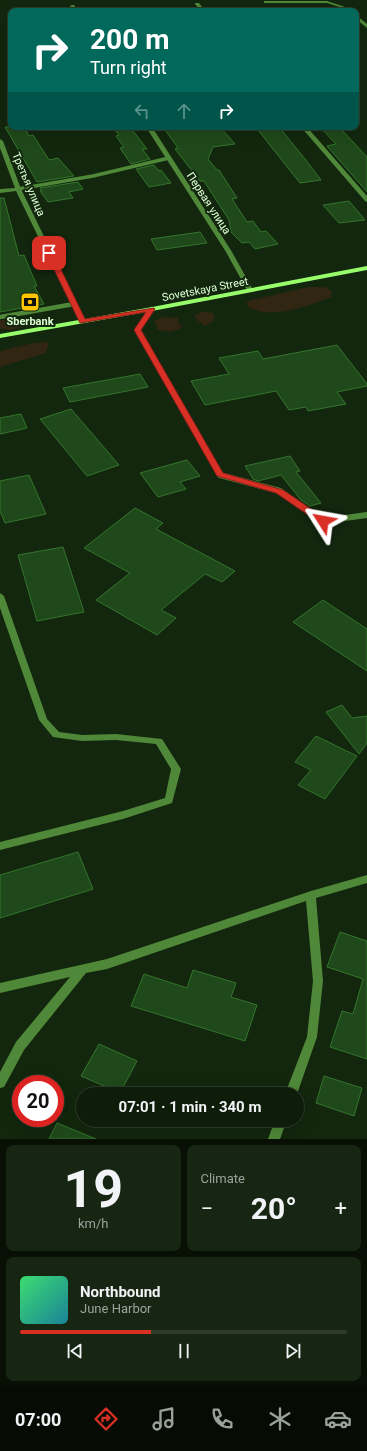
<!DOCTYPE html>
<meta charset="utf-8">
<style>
:root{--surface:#0e1d0a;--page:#172613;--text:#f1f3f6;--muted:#9ba29c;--line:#2e3b2b;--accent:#d93025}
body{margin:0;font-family:Roboto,sans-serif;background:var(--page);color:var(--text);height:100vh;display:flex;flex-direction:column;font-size:15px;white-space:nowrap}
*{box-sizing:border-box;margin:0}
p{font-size:13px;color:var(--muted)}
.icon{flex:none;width:22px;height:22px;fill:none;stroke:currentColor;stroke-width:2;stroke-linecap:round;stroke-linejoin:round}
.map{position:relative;height:1139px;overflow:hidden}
.side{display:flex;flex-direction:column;gap:6px;padding:6px;background:#081006;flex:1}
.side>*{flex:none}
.top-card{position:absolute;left:8px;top:8px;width:351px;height:122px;border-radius:8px;box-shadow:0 4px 16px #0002,0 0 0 1px var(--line);background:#00695c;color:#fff;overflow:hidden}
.speed{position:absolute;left:12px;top:1075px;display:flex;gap:8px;font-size:20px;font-weight:700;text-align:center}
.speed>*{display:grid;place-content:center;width:52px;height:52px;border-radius:50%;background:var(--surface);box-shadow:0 4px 16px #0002,0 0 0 1px var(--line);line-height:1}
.speed .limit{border:6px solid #d22;background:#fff;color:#111}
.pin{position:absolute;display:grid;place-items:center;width:34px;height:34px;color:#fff;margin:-17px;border-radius:8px;box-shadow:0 2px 6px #0006}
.me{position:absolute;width:44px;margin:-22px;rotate:304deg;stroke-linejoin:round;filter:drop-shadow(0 0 3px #0008)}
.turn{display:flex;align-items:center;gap:14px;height:84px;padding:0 16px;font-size:18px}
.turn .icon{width:52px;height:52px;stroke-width:2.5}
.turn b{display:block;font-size:28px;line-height:34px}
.lanes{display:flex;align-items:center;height:38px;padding:0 16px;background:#0003;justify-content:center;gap:20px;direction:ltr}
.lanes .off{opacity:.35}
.big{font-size:30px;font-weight:700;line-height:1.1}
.side .card{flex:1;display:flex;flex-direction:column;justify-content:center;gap:6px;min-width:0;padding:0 14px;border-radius:8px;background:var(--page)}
.side .dial{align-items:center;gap:0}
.dial b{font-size:52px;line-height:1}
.song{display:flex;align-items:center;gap:12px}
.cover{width:48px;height:48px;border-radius:6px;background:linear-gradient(135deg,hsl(140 70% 55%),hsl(190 70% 35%))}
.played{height:4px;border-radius:2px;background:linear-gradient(90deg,var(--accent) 40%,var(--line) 40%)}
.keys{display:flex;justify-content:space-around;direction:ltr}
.heat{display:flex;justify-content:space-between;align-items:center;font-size:22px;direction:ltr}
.side .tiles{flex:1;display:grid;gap:6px;grid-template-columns:1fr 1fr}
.card:last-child{grid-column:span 2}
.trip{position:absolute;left:76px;top:1087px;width:228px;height:40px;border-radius:20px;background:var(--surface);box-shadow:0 4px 16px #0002,0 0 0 1px var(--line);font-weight:700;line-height:40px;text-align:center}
.tab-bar{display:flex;height:64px;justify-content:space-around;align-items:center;background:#060c04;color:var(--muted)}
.tab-bar .icon{width:28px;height:28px}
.tab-bar .active{color:var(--accent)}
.tab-bar b{font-size:18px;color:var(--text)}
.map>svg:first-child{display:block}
.green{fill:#312611}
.building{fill:#1f491a;stroke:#34752b}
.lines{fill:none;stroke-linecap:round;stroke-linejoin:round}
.service-far2{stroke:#4f8838;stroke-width:3.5}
.service-far1{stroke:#4f8838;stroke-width:4.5}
.service{stroke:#4f8838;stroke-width:6}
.minor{fill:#4f8838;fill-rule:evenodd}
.secondary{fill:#98ff6b;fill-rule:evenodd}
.route{fill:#d93025;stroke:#8d1f18}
.labels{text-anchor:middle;stroke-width:4;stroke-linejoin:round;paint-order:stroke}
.far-street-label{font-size:11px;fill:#ddffd4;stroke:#12270e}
.far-poi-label{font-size:11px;font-weight:bold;fill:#ddffd4;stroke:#12270e}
</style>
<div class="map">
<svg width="367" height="1139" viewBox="0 0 367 1139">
<rect width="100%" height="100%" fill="#12270e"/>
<g class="green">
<path d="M308,287H325L332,291L331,297C312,305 261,323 246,304L248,301Z"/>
<path d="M202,312H211L215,316L212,322L205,326L198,321L194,315Z"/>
<path d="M164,317L178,318L179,324L183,327L171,332L158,330L154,321Z"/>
<path d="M28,318L30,325L12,330L0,329V320Z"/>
<path d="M49,342L46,353L0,367V351L33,343Z"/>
</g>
<g class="building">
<path d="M5,127H24L29,136L33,135L49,160L58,158L74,176L37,182Z"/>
<path d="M113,127H130L147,149H142L150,159L131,164L120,148L124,147L116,136L119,135Z"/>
<path d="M163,127H220L235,144L213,147L208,159L217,170H219L237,198L232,199L247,222L253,221L261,232L266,231L278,244L255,249L249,242L242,243L231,232L229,220L204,181H200L175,149L178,148Z"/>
<path d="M279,127L305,159L321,180L300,183L258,130Z"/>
<path d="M320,127H339L367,157V192L327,146L336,144Z"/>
<path d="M154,165L159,171L161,170L171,183L149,187L136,169Z"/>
<path d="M78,182L83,189L69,192L73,198L48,202L40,191H42L40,188Z"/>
<path d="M0,198H4L19,256L24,255L37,286H34L44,304L0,312Z"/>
<path d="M349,201L365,220L339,223L323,205Z"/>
<path d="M200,232L207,243L157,250L151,239Z"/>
<path d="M337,345L367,384V386L337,392L346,404L308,411L306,407L289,410L276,391L205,405L191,381L229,374L219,358L258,351L263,359Z"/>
<path d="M140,374L148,387L70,402L63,388Z"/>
<path d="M71,409L119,465L87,476L40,419Z"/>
<path d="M21,414L27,428L0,434V418Z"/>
<path d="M290,456L300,471L296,472L321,503L310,506L301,500L281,475L258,481L253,479L245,466Z"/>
<path d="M187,460L200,476L180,482L186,489L158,497L140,473Z"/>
<path d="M29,475L46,514L5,523L0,511V481Z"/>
<path d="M135,508L163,523L156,529L235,571L222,582L205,574L161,610L176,618L157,635L96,600L130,573L84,548Z"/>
<path d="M63,547L84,612L37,621L18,555Z"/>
<path d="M323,600L367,629V671L293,622Z"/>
<path d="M342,705L352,718L367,716V743L359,754L326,712Z"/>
<path d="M316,736L357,756L325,799L298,785L311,770L295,762Z"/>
<path d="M78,852L93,889L0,918V875Z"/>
<path d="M340,932L367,941V1059L330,1047L342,1011L353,1014L363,979L327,967Z"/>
<path d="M193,970L236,983L231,997L257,1005L245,1041L131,1006L144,974L187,988Z"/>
<path d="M99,1044L137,1061L120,1093L81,1076Z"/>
<path d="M324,1076L362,1088L354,1116L316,1103Z"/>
<path d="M57,1123L96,1139H49Z"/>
</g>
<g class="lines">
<path class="service-far2" d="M18,189L93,176L169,158"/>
<g class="service-far1">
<path d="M152,309L138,330L197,435"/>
<path d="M0,317L74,304"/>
</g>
<path class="service" d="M197,434L220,475L280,491L323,521L367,515"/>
<g class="minor">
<path d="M266,1H327L351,9L349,10L327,3H264V1Z"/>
<path d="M195,3H199L205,11H201L195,4Z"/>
<path d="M72,5H74L77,11H73L70,6Z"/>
<path d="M356,15L367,24V28L356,19Z"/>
<path d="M146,127H152L232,252L253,290L252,291H248L247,290L226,252Z"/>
<path d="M301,127H307L367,196V202L365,201Z"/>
<path d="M0,139L3,141L21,189L85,321L84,322H80L79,321L16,191L0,193V189L15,188L0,148Z"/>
<path d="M0,593L4,596L47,719L59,732L82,735L116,734L162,739L181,769L172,803L123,819L0,850V842L123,811L165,798L171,769L156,744L116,740L82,741L53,737L39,720L0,608Z"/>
<path d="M367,875V883L316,898L323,981L317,1037L297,1094H285L307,1037L313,981L306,901L107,969L86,973L24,1050L4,1087L0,1088V1072L16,1042L70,977L0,993V983L107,959L311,891Z"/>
<path d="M275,1120H287L280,1139H268Z"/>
</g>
<path class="secondary" d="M367,266V270L152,311L0,338V334L152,307Z"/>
</g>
<path class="route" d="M49,251L53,253L85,319L154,308L155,309L141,330L223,473L283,490L326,519L327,521L326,523H320L276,493L217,476L134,330L146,312L80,323L46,253Z"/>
<defs>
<symbol id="bank-square" viewBox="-11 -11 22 22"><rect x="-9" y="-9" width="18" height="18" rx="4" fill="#ffc500" stroke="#12270e"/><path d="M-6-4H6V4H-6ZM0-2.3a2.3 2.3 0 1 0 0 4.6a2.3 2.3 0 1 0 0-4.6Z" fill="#111"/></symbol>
</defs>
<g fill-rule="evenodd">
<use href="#bank-square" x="19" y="291" width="22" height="22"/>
</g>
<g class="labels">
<g class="far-street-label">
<text transform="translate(29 184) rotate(67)" y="4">Третья улица</text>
<text transform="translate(209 203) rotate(57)" y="4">Первая улица</text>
<text transform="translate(205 289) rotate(-11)" y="4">Sovetskaya Street</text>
</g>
<g class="far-poi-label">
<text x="30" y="325">Sberbank</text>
</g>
</g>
</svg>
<div class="speed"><div class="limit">20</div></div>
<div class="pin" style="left:49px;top:253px;background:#d93025"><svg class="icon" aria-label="arrive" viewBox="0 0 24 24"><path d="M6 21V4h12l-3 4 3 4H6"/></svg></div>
<svg class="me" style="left:323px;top:521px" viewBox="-20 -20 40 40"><path d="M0-17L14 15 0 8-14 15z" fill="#d93025" stroke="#fff" stroke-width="4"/></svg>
<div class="trip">07:01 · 1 min · 340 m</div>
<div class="top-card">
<div class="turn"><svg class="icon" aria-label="right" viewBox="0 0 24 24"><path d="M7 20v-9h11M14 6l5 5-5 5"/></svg><div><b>200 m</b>Turn right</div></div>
<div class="lanes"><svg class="icon off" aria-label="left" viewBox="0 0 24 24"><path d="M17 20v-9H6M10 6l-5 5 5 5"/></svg><svg class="icon off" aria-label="ahead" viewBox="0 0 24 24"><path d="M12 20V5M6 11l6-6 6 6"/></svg><svg class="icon" aria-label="right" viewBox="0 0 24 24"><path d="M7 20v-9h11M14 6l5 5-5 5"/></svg></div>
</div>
</div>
<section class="side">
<div class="tiles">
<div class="card dial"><b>19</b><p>km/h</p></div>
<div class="card"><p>Climate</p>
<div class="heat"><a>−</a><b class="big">20°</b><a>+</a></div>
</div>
<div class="card">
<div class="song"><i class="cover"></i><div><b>Northbound</b><p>June Harbor</p></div></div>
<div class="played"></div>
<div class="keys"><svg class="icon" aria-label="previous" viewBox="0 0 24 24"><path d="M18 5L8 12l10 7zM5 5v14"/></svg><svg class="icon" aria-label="pause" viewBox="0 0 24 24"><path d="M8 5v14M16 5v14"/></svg><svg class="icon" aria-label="next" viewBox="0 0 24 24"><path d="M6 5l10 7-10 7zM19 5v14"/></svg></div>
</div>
</div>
</section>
<nav class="tab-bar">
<b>07:00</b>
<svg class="icon active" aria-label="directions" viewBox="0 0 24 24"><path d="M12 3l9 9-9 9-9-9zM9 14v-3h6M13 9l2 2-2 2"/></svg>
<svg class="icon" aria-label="music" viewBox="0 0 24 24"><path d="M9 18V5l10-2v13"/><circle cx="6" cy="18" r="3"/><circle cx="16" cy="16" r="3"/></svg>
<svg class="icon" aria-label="phone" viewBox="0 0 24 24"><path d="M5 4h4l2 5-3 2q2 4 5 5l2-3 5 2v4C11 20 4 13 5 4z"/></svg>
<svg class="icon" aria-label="climate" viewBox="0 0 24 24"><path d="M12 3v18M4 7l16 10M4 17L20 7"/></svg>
<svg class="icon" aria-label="car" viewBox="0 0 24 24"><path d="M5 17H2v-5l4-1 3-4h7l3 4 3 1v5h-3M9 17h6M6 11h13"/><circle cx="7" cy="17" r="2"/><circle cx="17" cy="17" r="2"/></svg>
</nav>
